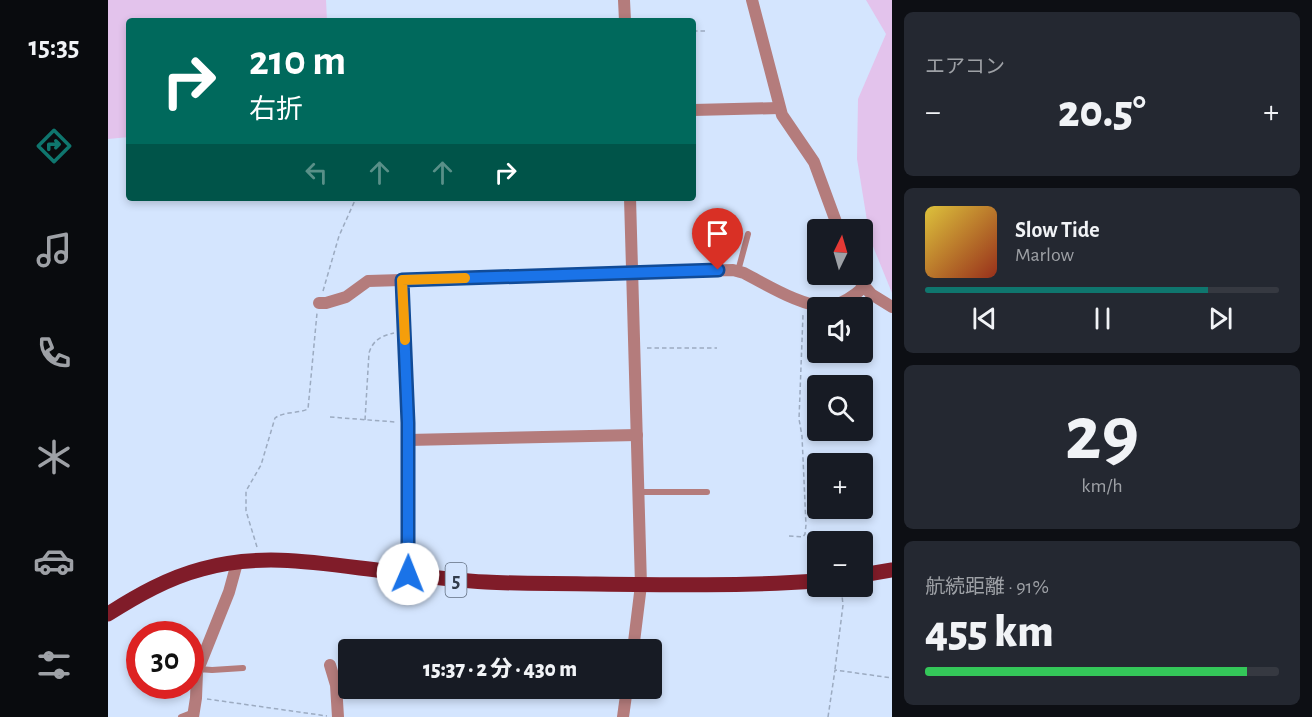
<!DOCTYPE html>
<html lang="ja">
<meta charset="utf-8">
<style>
:root{--surface:#171b24;--page:#242831;--text:#f1f3f6;--muted:#9ea1a6;--line:#363941;--accent:#0f766e}
body{margin:0;font-family:"Alegreya Sans","Noto Sans JP",sans-serif;background:var(--page);color:var(--text);height:100vh;display:flex;flex-direction:column;font-size:22px;white-space:nowrap}
*{box-sizing:border-box;margin:0}
p{font-size:20px;color:var(--muted)}
.icon{flex:none;width:33px;height:33px;fill:none;stroke:currentColor;stroke-width:2;stroke-linecap:round;stroke-linejoin:round}
.map{position:relative;flex:1;overflow:hidden}
.panel{display:flex;flex-direction:column;gap:12px;padding:12px;background:#0d0f14;width:420px}
.panel>*{flex:none}
.top-card{position:absolute;left:18px;top:18px;width:570px;height:183px;border-radius:6px;box-shadow:0 3px 9px #0003;background:#00695c;color:#fff;overflow:hidden}
.needle{width:39px;rotate:5deg}
.tools{position:absolute;left:699px;top:219px;display:grid;gap:12px}
.tools a{display:grid;place-items:center;width:66px;height:66px;border-radius:6px;background:var(--surface);box-shadow:0 3px 9px #0003;font-size:30px}
.speed{position:absolute;left:18px;top:621px;display:flex;gap:12px;font-size:30px;font-weight:700;text-align:center}
.speed>*{display:grid;place-content:center;width:78px;height:78px;border-radius:50%;background:var(--surface);box-shadow:0 3px 9px #0003;line-height:1}
.speed .limit{border:9px solid #d22;background:#fff;color:#111}
.pin{position:absolute;display:grid;place-items:center;width:51px;height:51px;color:#fff;margin:-62px -26px;border-radius:50% 50% 50% 0;rotate:-45deg;box-shadow:0 0 6px #0007}
.pin .icon{rotate:45deg}
.me{position:absolute;width:66px;margin:-33px;rotate:1deg;stroke-linejoin:round;filter:drop-shadow(0 0 4px #0008)}
.turn{display:flex;align-items:center;gap:21px;height:126px;padding:0 24px;font-size:27px}
.turn .icon{width:78px;height:78px;stroke-width:2.5}
.turn b{display:block;font-size:42px;line-height:51px}
.lanes{display:flex;align-items:center;height:57px;padding:0 24px;background:#0003;justify-content:center;gap:30px;direction:ltr}
.lanes .off{opacity:.35}
.big{font-size:45px;font-weight:800;line-height:1.1}
.panel .card{flex:1;display:flex;flex-direction:column;justify-content:center;gap:9px;min-width:0;padding:0 21px;border-radius:9px;background:var(--page)}
.panel .dial{align-items:center;gap:0}
.dial b{font-size:78px;line-height:1}
.song{display:flex;align-items:center;gap:18px}
.cover{width:72px;height:72px;border-radius:9px;background:linear-gradient(135deg,hsl(50 70% 55%),hsl(10 70% 35%))}
.played{height:6px;border-radius:3px;background:linear-gradient(90deg,var(--accent) 80%,var(--line) 80%)}
.keys{display:flex;justify-content:space-around;direction:ltr}
.heat{display:flex;justify-content:space-between;align-items:center;font-size:33px;direction:ltr}
.charge{height:9px;border-radius:4px;background:linear-gradient(90deg,#34c759 91%,var(--line) 0)}
.trip{position:absolute;left:230px;top:639px;width:324px;height:60px;border-radius:6px;background:var(--surface);box-shadow:0 3px 9px #0003;font-weight:800;line-height:60px;text-align:center}
main{display:flex;flex:1;min-height:0}
.tab-bar{display:flex;flex-direction:column;width:108px;justify-content:space-around;align-items:center;background:#090b0e;color:var(--muted)}
.tab-bar .icon{width:42px;height:42px}
.tab-bar .current{color:var(--accent)}
.tab-bar b{font-size:27px;color:var(--text)}
.map>svg:first-child{display:block}
.green{fill:#e3c3ec}
.lines{fill:none;stroke-linecap:round;stroke-linejoin:round}
.path{stroke:#9cabc1;stroke-width:1.5;stroke-dasharray:4.5 3;stroke-linecap:butt}
.service{stroke:#b47c7c;stroke-width:6}
.minor{stroke:#b47c7c;stroke-width:12}
.primary{stroke:#801c29;stroke-width:15}
.route-casing{stroke:#114b97;stroke-width:15}
.route{stroke:#1a73e8;stroke-width:10}
.slow{stroke:#f59e0b;stroke-width:10}
.labels{text-anchor:middle;stroke-width:5;stroke-linejoin:round;paint-order:stroke}
.shield{fill:#d4e5fe;stroke:#626f81;stroke-width:1.5}
.shield-label{font-size:20px;font-weight:bold;fill:#313c4c}
</style>
<main>
<nav class="tab-bar">
<b>15:35</b>
<svg class="icon current" aria-label="directions" viewBox="0 0 24 24"><path d="M12 3l9 9-9 9-9-9zM9 14v-3h6M13 9l2 2-2 2"/></svg>
<svg class="icon" aria-label="music" viewBox="0 0 24 24"><path d="M9 18V5l10-2v13"/><circle cx="6" cy="18" r="3"/><circle cx="16" cy="16" r="3"/></svg>
<svg class="icon" aria-label="phone" viewBox="0 0 24 24"><path d="M5 4h4l2 5-3 2q2 4 5 5l2-3 5 2v4C11 20 4 13 5 4z"/></svg>
<svg class="icon" aria-label="climate" viewBox="0 0 24 24"><path d="M12 3v18M4 7l16 10M4 17L20 7"/></svg>
<svg class="icon" aria-label="car" viewBox="0 0 24 24"><path d="M5 17H2v-5l4-1 3-4h7l3 4 3 1v5h-3M9 17h6M6 11h13"/><circle cx="7" cy="17" r="2"/><circle cx="17" cy="17" r="2"/></svg>
<svg class="icon" aria-label="filters" viewBox="0 0 24 24"><path d="M4 7h16M4 17h16"/><circle cx="9" cy="7" r="2"/><circle cx="15" cy="17" r="2"/></svg>
</nav>
<div class="map">
<svg width="784" height="717" viewBox="0 0 784 717">
<rect width="100%" height="100%" fill="#d4e5fe"/>
<g class="green">
<path d="M0,0H218L219,21H21V137L0,139Z"/>
<path d="M758,0H784V293L762,239L749,159L750,99L778,34Z"/>
</g>
<g class="lines">
<g class="path">
<path d="M585,31H598"/>
<path d="M215,291L231,236L248,198"/>
<path d="M539,348H609"/>
<path d="M222,417L287,422"/>
<path d="M257,420L261,353C265,340 273,336 286,333"/>
<path d="M681,536L695,537L697,534L698,525L694,436L691,419L695,315"/>
<path d="M149,547L138,511V491L153,465L167,418C177,411 189,414 200,409L209,313"/>
<path d="M727,669L735,605L733,586"/>
<path d="M99,699L219,716"/>
<path d="M720,717L727,670L784,678"/>
</g>
<g class="service">
<path d="M630,271L640,234"/>
<path d="M530,492H599"/>
<path d="M90,669L104,670L135,668"/>
<path d="M73,717L86,712"/>
</g>
<g class="minor">
<path d="M516,0L517,21"/>
<path d="M644,0L674,115L706,162L731,230"/>
<path d="M585,110L671,108"/>
<path d="M522,198L533,585L525,650"/>
<path d="M746,274L763,294L784,307"/>
<path d="M294,281L300,440V574"/>
<path d="M211,303H218L238,297L260,281L625,270L636,273C657,284 701,311 724,306C736,303 747,295 756,287"/>
<path d="M300,440L529,435"/>
<path d="M222,665L228,685L230,717"/>
<path d="M85,717L88,698L89,672L121,592L129,563"/>
<path d="M515,717L519,688"/>
</g>
<g class="primary">
<path d="M754,575L784,570"/>
<path d="M0,614C30,595 60,578 94,569C146,554 199,561 252,568C294,573 336,580 378,582C414,584 451,583 487,584C561,585 636,586 710,581"/>
</g>
</g>
<g class="lines">
<defs>
<path id="route" d="M300,574V423L294,280L610,270"/>
</defs>
<use href="#route" class="route-casing"/>
<use href="#route" class="route"/>
<path class="slow" d="M297,340L294,280L357,278"/>
</g>
<g class="labels">
<rect class="shield" x="337.5" y="563" width="21" height="34" rx="4.5"/>
<g class="shield-label">
<text x="348" y="587">5</text>
</g>
</g>
</svg>
<div class="tools">
<a><svg class="needle" viewBox="-14 -14 28 28"><path d="M0-13l5 13h-10z" fill="#e53935"/><path d="M0 13l5-13h-10z" fill="#9ea1a6"/></svg></a>
<a><svg class="icon" aria-label="sound" viewBox="0 0 24 24"><path d="M4 9h4l5-4v14l-5-4H4zM17 9q2 3 0 6"/></svg></a>
<a><svg class="icon" aria-label="search" viewBox="0 0 24 24"><circle cx="10" cy="10" r="6"/><path d="M15 15l6 6"/></svg></a>
<a>+</a>
<a>−</a>
</div>
<div class="speed"><div class="limit">30</div></div>
<div class="pin" style="left:610px;top:270px;background:#d93025"><svg class="icon" aria-label="arrive" viewBox="0 0 24 24"><path d="M6 21V4h12l-3 4 3 4H6"/></svg></div>
<svg class="me" style="left:300px;top:574px" viewBox="-20 -20 40 40"><circle r="19" fill="#fff"/><path d="M0-13L10 11 0 6-10 11z" fill="#1a73e8"/></svg>
<div class="trip">15:37 · 2 分 · 430 m</div>
<div class="top-card">
<div class="turn"><svg class="icon" aria-label="right" viewBox="0 0 24 24"><path d="M7 20v-9h11M14 6l5 5-5 5"/></svg><div><b>210 m</b>右折</div></div>
<div class="lanes"><svg class="icon off" aria-label="left" viewBox="0 0 24 24"><path d="M17 20v-9H6M10 6l-5 5 5 5"/></svg><svg class="icon off" aria-label="ahead" viewBox="0 0 24 24"><path d="M12 20V5M6 11l6-6 6 6"/></svg><svg class="icon off" aria-label="ahead" viewBox="0 0 24 24"><path d="M12 20V5M6 11l6-6 6 6"/></svg><svg class="icon" aria-label="right" viewBox="0 0 24 24"><path d="M7 20v-9h11M14 6l5 5-5 5"/></svg></div>
</div>
</div>
<section class="panel">
<div class="card"><p>エアコン</p>
<div class="heat"><a>−</a><b class="big">20.5°</b><a>+</a></div>
</div>
<div class="card">
<div class="song"><i class="cover"></i><div><b>Slow Tide</b><p>Marlow</p></div></div>
<div class="played"></div>
<div class="keys"><svg class="icon" aria-label="previous" viewBox="0 0 24 24"><path d="M18 5L8 12l10 7zM5 5v14"/></svg><svg class="icon" aria-label="pause" viewBox="0 0 24 24"><path d="M8 5v14M16 5v14"/></svg><svg class="icon" aria-label="next" viewBox="0 0 24 24"><path d="M6 5l10 7-10 7zM19 5v14"/></svg></div>
</div>
<div class="card dial"><b>29</b><p>km/h</p></div>
<div class="card"><p>航続距離 · 91%</p><b class="big">455 km</b><div class="charge"></div></div>
</section>
</main>
